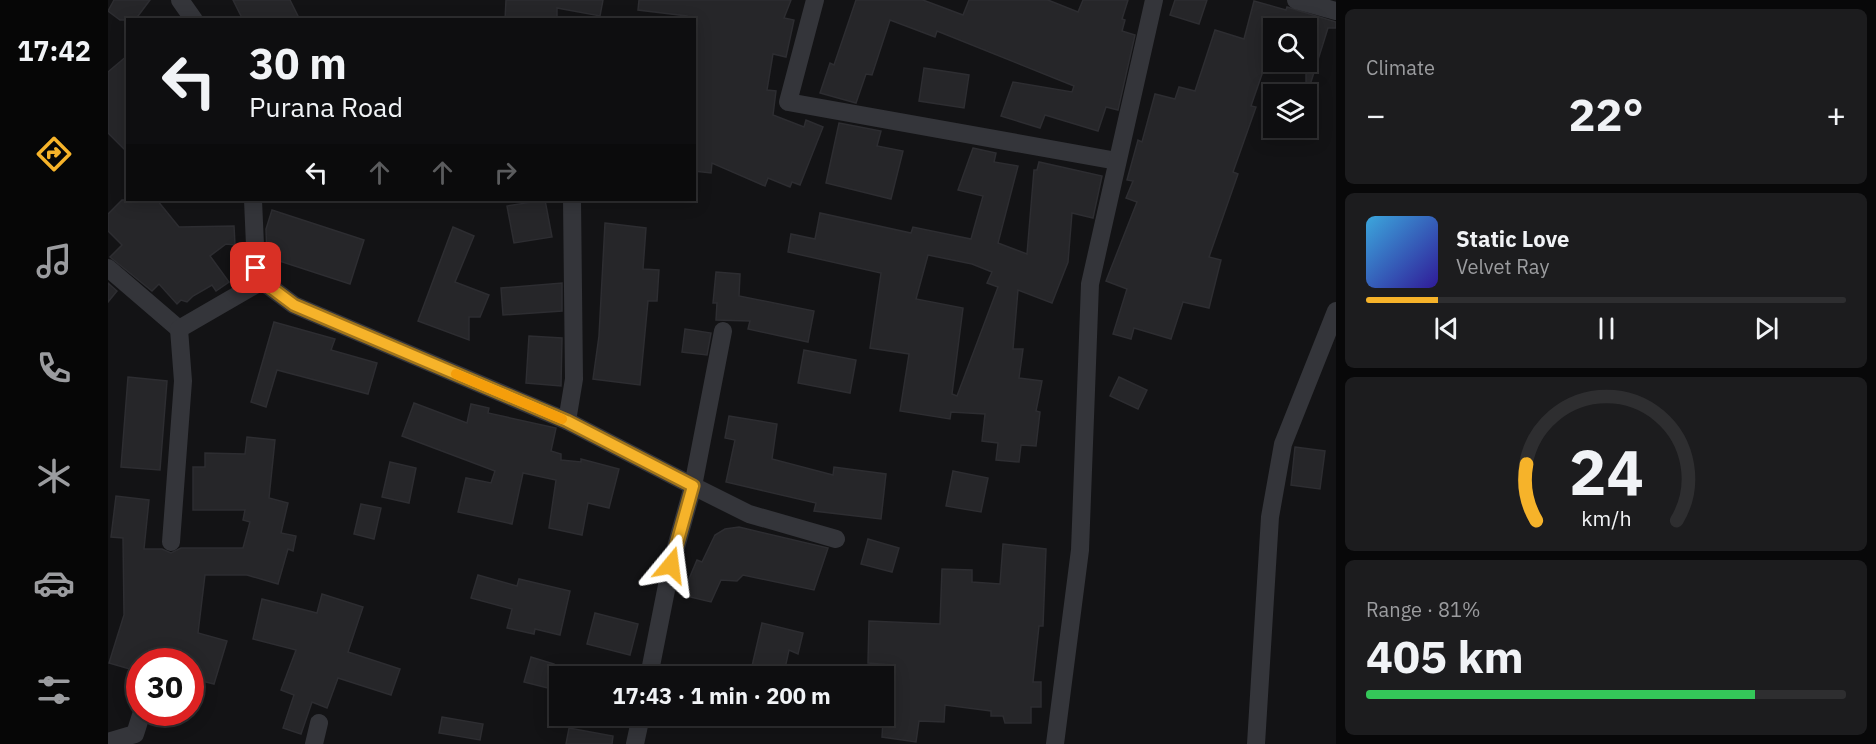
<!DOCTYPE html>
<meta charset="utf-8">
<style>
:root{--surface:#0e0e10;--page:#1c1c1e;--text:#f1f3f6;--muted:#9b9c9f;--line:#2e2e30;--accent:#f6b32a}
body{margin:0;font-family:"IBM Plex Sans",sans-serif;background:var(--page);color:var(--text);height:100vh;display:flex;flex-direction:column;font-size:22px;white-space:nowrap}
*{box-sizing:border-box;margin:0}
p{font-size:20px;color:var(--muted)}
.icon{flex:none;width:33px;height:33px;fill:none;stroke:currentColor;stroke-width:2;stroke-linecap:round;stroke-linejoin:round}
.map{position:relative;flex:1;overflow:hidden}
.drawer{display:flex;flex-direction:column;gap:9px;padding:9px;background:#080809;width:540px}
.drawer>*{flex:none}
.guide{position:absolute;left:18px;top:18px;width:570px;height:183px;border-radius:0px;box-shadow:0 3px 15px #0003,0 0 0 2px var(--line);background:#0e0e10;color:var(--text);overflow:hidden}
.controls{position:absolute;left:1155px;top:18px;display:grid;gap:12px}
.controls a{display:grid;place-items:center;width:54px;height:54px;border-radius:0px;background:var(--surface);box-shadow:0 3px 15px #0003,0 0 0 2px var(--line);font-size:30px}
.speed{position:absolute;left:18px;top:648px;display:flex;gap:12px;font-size:30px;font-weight:700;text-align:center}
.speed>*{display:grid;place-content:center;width:78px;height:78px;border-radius:50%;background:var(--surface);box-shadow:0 3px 15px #0003,0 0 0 2px var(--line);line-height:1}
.speed .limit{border:9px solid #d22;background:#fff;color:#111}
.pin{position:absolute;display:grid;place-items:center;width:51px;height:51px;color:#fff;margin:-26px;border-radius:12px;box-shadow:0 3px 9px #0006}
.me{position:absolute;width:66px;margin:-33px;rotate:16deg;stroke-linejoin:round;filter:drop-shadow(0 0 4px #0008)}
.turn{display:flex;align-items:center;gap:21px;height:126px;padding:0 24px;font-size:27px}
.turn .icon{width:78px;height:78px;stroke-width:2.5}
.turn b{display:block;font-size:42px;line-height:51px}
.lanes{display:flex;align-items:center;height:57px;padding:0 24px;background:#0003;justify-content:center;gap:30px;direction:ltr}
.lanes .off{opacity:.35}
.big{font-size:45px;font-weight:800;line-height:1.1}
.drawer .widget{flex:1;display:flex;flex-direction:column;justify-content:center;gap:9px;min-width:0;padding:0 21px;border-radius:9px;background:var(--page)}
.drawer .dial{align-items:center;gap:0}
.dial svg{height:156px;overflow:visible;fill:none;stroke:var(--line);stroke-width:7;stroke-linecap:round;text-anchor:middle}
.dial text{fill:var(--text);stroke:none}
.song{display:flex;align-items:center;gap:18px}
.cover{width:72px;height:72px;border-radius:9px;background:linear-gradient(135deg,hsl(200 70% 55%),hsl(250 70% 35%))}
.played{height:6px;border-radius:3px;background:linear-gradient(90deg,var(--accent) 15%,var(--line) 15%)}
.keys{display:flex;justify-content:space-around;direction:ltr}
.heat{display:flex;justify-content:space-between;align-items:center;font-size:33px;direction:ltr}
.charge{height:9px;border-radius:4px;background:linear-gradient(90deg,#34c759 81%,var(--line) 0)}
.trip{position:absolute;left:441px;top:666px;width:345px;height:60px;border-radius:0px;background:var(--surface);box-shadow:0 3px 15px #0003,0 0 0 2px var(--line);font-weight:800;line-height:60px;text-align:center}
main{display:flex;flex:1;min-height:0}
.dock{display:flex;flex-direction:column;width:108px;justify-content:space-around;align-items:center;background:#060606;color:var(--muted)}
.dock .icon{width:42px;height:42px}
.dock .active{color:var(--accent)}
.dock b{font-size:27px;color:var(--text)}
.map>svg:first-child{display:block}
.building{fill:#262629;stroke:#2d2d31;stroke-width:1.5;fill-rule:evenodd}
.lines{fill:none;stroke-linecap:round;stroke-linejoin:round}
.minor{stroke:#34353a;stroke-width:18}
.route-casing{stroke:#a0741b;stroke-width:15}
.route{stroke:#f6b32a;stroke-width:10}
.slow{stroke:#f59e0b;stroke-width:10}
</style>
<main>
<nav class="dock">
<b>17:42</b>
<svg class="icon active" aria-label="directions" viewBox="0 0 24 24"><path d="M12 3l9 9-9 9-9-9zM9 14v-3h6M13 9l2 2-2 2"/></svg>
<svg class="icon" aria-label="music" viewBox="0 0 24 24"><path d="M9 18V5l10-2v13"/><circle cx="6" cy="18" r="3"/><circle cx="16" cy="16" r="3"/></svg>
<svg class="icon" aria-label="phone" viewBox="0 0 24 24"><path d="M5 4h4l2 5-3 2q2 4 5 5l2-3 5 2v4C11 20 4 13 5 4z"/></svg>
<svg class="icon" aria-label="climate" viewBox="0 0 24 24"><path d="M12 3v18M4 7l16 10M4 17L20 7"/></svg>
<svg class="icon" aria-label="car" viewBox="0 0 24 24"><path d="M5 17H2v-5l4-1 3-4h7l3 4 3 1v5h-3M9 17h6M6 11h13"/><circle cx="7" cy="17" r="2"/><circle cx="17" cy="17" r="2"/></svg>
<svg class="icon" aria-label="filters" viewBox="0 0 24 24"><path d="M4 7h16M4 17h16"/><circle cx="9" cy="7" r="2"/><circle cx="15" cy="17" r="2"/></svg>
</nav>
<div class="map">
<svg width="1228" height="744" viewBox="0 0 1228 744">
<rect width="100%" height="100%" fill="#131315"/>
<g class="building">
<path d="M6,0H42L27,20H12L0,11Z"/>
<path d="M125,0H182L192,20H135Z"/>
<path d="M398,0H495L492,16L449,8V20H397Z"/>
<path d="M531,0H683L676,18L686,20L678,57L665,54L659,90L668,91L665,115L696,127L698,120L715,127L692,185L684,182L682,187L660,178L657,186L604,163L603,173L586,171V20H578L579,16L530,10Z"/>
<path d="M748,0H815L855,15L861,0H940L970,12L975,0H1020L1014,19L1017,20L1014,31L1027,35L1010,110L998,107L990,131L937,115L932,128L893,116L905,82L964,92L966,86L829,31L827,37L782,20L764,75L758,74L748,103L712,93L722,63L726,65Z"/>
<path d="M1067,0H1099L1091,24L1062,15Z"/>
<path d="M1146,1L1178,10L1179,7L1228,22V28H1220L1202,85L1198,84V28H1166L1162,51L1143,106L1148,107L1125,172L1130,174L1101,257L1113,260L1101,308L1075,302L1063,339L1026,328L1023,339L1005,334L1019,289L998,281L1029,202L1018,198L1025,181L1019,180L1030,140L1034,142L1047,94L1067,99L1071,87L1087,91L1107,30L1136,39Z"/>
<path d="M20,55V153L0,133V72Z"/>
<path d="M816,68L861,75L856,108L811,101Z"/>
<path d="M731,123L773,131L769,146L795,151L783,199L718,183Z"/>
<path d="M865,148L888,153L886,162L910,166L890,243L919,254L926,170H929L931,162L994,176L985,218L964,213L960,262L944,303L910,290L905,349H915L911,378L934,381L928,411L932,412L928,446L913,445L911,462L888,460L890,443L874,441L877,414L843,412L842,419L792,411L801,354L762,348L773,273L680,252L683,234L707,239L712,213L803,233L805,227L863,239L875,196L850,190ZM820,255L864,264L884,272L879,283L890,287L849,396L844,394L855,308L808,299Z"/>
<path d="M14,200H49L71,227L126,226L127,245L118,244L102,256L121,282L108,291L104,285L85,296L79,302L73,300L69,304L51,284L44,291L2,257L14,245L0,231V214Z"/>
<path d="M437,200L444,237L406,243L399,206Z"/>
<path d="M164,210L256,240L242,284L159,257L158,229Z"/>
<path d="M497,223L538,228L535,269L551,270L549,301H540L532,385L485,379L491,336Z"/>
<path d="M345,227L366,236L347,282L381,295L372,317H361V340L310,321Z"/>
<path d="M608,272L632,274L631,296L706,311L700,342L640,329L642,321L608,320L609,303H605Z"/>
<path d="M0,283L9,291L0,302Z"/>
<path d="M454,283V311L395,315L393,288Z"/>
<path d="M166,322L227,339L223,350L269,363L260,394L169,370L158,407L143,402Z"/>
<path d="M577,329L603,333L599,355L574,352Z"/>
<path d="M421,336L454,338L453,386L418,383Z"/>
<path d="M696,350L748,360L742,393L690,383Z"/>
<path d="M20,377L59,381L52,470L13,467Z"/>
<path d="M1011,377L1039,390L1030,409L1002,396Z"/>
<path d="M306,403L359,423L363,404L381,408L380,413L448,428L443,451L453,454V460L473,462V459L511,469L501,508L480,503L474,535L441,528L448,480L415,473L404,524L350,512L358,478L383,483L387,471L294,436Z"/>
<path d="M621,416L669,424L664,459L725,475L726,467L778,474L773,519L706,511L708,503L618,482L627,440L617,438Z"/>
<path d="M139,437L167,440L161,498L180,503L173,533L188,536L185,551L180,549L170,584L139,575H97L90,633L119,641L106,684L82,678V662H32V672L1,663L16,615L15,538L3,537L8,496L41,500L36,549H54L63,553L73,548H135L142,522L135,520L137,510H85V467H97V453L137,454Z"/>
<path d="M1187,447L1217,451L1212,489L1183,485Z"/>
<path d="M282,462L308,468L301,503L274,497Z"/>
<path d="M845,471L880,478L873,512L838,506Z"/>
<path d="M253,504L273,508L266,539L246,534Z"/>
<path d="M631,527L720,548L706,590L635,575L629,581L613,580L603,602L574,595L589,560L594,562L607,535L617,529Z"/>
<path d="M760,539L791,548L784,572L753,564Z"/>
<path d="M895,544L938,549L935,626H931L925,682H933V707H923V723H897L895,716H883V711L837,705L836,722L811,721L808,742L774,737L776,703L778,704L784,665L760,663L761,621L832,624L834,569L864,570V582L892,584Z"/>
<path d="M370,575L409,586L411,579L462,591L452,635L427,629L426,634L399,628L404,609L363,598Z"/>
<path d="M214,594L255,607L240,652L292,669L283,695L230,678L219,708L204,702L193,734L175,728L186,695L173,690L188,650L145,639L154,599L209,613Z"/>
<path d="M487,613L530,624L522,655L479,644Z"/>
<path d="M654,623L695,633L690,654L681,650L676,673L644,666Z"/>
<path d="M423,657L446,664L440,688L416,682Z"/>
<path d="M334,717L375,724L372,740L331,733Z"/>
<path d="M461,728L505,736L504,744H458Z"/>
</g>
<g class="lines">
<g class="minor">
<path d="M72,0L86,20"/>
<path d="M707,0L680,102L1009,161"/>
<path d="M1188,0L1228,11"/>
<path d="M145,200L148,268L154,281L186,305L459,421L585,486L563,565L541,676"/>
<path d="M0,268L71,329"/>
<path d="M615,331L585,486L641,514L728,539"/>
<path d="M459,421L466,379L464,200"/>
<path d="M63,542L75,381L71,329L154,281"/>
<path d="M0,742L27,734L34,712"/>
<path d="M206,744L211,723"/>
<path d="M527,744L533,716"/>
<path d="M947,744L972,550L982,284L1046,0"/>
<path d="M1148,744L1162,517L1175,444L1228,311"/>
</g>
</g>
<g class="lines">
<defs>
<path id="route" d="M148,268L154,281L186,305L459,421L585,486L563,565"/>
</defs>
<use href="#route" class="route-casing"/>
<use href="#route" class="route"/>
<path class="slow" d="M348,374L454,419"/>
</g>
</svg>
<div class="controls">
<a><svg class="icon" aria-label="search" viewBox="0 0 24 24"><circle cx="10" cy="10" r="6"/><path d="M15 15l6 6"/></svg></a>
<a><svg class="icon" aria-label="layers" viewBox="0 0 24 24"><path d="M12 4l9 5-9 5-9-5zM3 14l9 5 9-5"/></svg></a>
</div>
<div class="speed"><div class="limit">30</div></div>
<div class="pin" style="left:148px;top:268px;background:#d93025"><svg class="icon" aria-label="arrive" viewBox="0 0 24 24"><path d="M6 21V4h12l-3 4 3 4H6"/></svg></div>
<svg class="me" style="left:563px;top:565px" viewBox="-20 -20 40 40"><path d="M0-17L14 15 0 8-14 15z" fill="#f6b32a" stroke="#fff" stroke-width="4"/></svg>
<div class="trip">17:43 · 1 min · 200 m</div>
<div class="guide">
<div class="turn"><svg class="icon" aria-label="left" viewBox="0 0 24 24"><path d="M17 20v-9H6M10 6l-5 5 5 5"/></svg><div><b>30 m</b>Purana Road</div></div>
<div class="lanes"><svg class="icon" aria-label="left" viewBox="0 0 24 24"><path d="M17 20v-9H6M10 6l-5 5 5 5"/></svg><svg class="icon off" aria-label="ahead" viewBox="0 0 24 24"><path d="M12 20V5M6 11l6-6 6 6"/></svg><svg class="icon off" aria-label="ahead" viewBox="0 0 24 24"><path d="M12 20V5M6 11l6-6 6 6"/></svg><svg class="icon off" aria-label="right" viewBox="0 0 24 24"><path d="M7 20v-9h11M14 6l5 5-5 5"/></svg></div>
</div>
</div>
<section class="drawer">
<div class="widget"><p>Climate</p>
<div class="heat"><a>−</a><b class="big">22°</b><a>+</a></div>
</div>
<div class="widget">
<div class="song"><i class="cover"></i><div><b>Static Love</b><p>Velvet Ray</p></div></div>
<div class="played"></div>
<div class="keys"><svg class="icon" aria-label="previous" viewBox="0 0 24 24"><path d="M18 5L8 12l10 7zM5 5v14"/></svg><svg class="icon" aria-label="pause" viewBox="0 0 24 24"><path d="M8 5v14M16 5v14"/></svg><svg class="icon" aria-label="next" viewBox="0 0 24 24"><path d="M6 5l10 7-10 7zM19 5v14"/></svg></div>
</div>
<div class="widget dial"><svg viewBox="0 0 100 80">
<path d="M14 69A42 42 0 1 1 86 69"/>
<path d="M14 69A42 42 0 0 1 9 40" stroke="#f6b32a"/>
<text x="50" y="56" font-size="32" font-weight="700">24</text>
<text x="50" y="72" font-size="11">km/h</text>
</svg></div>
<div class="widget"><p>Range · 81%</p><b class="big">405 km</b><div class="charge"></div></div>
</section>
</main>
